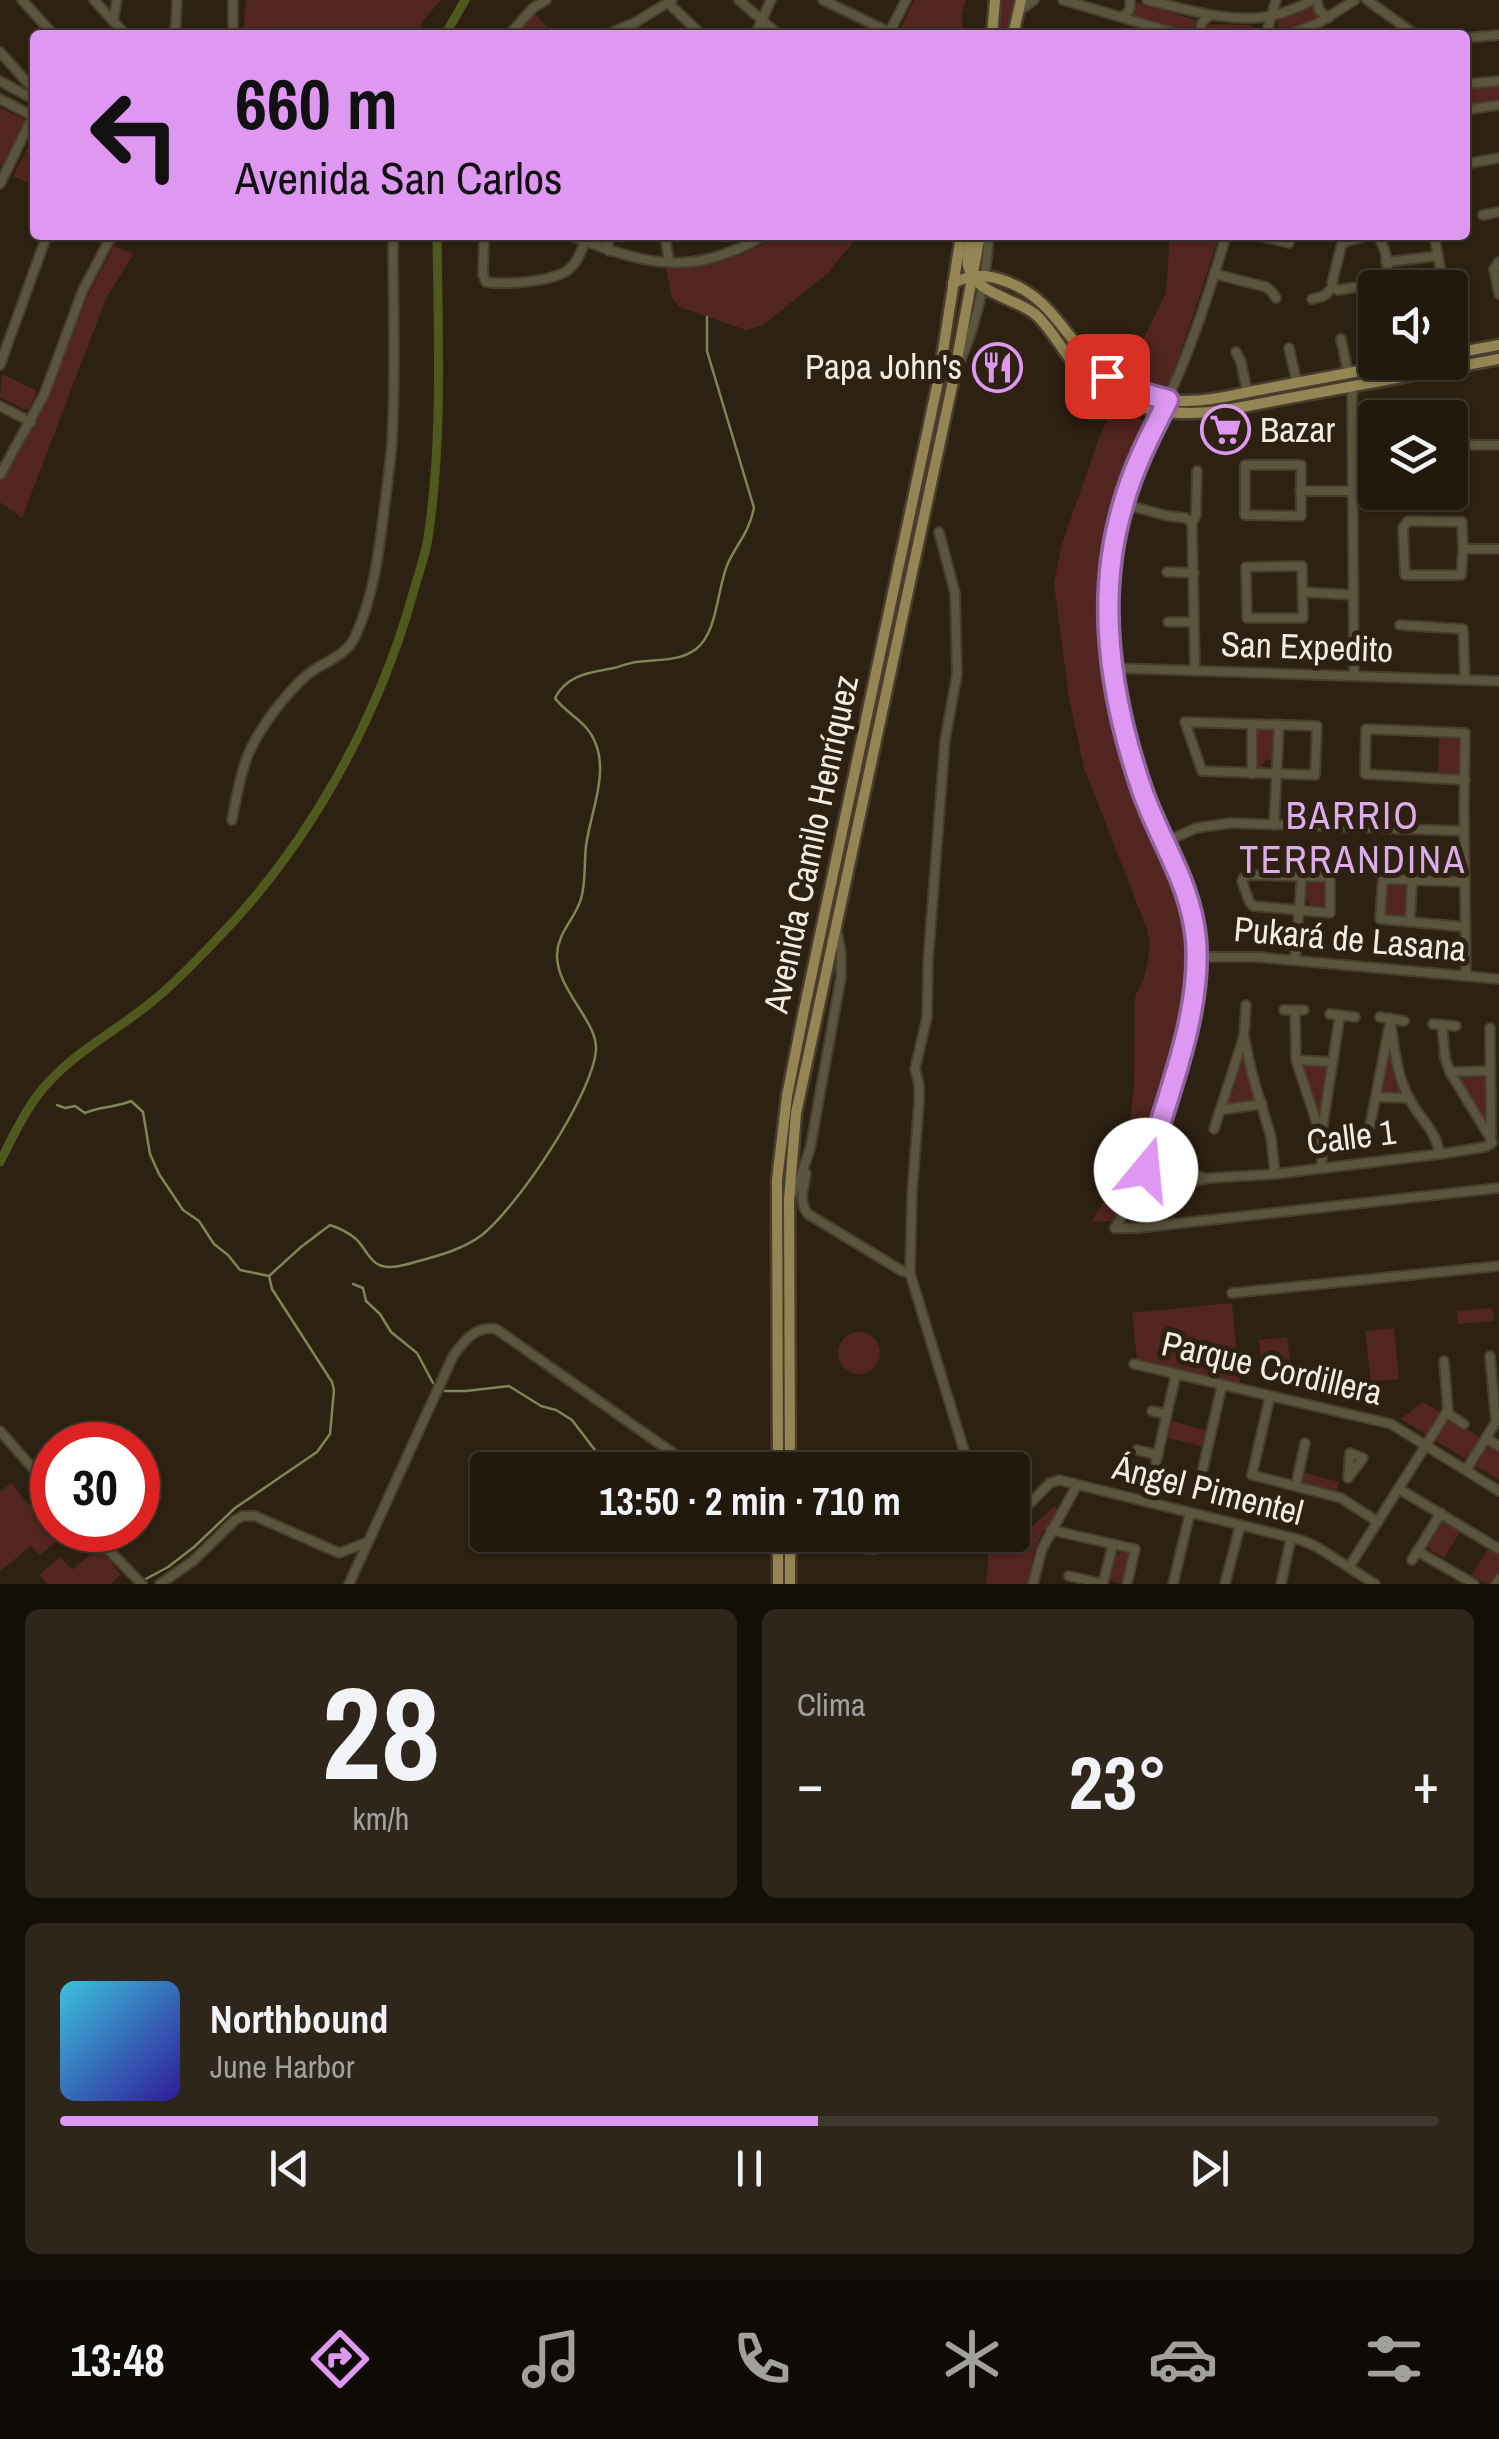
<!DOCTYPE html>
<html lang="es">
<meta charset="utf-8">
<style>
:root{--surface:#22190d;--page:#2e261b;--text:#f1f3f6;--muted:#a2a09d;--line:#3f382e;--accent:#de98f2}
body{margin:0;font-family:"Archivo Narrow",sans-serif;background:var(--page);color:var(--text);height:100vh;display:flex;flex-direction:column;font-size:38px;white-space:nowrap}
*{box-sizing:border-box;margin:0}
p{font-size:32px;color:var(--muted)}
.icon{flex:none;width:55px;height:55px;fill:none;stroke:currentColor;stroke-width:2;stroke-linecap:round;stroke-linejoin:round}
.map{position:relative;height:1584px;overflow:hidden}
.panel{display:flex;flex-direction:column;gap:25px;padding:25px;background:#130e07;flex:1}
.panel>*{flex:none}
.guide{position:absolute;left:30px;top:30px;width:1440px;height:210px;border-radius:10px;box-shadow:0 2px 8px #0004,0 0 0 2px var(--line);background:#de98f2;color:#111;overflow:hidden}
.fabs{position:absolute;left:1358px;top:270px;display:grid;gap:20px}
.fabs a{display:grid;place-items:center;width:110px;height:110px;border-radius:10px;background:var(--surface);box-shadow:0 2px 8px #0004,0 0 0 2px var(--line);font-size:50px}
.speed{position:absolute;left:30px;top:1422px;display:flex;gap:20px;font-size:50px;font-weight:700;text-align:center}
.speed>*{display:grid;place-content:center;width:130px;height:130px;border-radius:50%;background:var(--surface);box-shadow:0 2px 8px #0004,0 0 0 2px var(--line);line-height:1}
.speed .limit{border:15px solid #d22;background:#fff;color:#111}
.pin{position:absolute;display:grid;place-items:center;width:85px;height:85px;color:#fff;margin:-42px;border-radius:20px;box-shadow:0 5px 15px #0006}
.me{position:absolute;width:110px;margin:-55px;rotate:17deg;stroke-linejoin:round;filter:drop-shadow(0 0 8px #0008)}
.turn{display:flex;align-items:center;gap:35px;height:210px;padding:0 40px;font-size:45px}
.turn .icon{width:130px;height:130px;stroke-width:2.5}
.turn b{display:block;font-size:70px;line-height:85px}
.big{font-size:75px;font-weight:700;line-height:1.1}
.panel .card{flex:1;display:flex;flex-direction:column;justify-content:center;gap:15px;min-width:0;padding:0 35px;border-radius:15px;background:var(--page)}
.panel .dial{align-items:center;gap:0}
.dial b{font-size:130px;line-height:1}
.song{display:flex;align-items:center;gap:30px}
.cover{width:120px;height:120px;border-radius:15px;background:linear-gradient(135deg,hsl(190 70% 55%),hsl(250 70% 35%))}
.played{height:10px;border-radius:5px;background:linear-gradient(90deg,var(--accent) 55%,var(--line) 55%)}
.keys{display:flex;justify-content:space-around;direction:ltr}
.heat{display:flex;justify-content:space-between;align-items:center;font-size:55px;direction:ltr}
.panel .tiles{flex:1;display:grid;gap:25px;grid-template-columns:1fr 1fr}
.card:last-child{grid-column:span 2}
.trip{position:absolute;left:470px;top:1452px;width:560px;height:100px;border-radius:10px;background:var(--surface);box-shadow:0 2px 8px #0004,0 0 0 2px var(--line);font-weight:700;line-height:100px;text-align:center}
.menu{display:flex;height:160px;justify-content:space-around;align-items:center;background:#0e0a05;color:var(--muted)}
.menu .icon{width:70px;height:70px}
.menu .active{color:var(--accent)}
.menu b{font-size:45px;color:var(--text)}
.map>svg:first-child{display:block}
.green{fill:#522520}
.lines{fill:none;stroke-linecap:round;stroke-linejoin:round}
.stream{stroke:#808559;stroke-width:2.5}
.canal{stroke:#4f591e;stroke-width:9}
.minor-casing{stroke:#493d2e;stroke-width:12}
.major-casing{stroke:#493d2e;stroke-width:15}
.minor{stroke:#5b553d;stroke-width:8}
.major{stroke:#938654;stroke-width:10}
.route-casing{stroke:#90639d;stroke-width:25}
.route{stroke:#de98f2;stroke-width:18}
.labels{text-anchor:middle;stroke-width:10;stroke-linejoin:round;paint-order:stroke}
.poi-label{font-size:35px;fill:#f4ece2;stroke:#2d2111;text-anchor:end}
.street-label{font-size:35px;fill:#f4ece2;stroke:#2d2111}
.neighbourhood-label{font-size:38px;letter-spacing:2.5px;fill:#dcaceb;stroke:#2d2111}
</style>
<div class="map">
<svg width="1499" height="1584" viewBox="0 0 1499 1584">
<rect width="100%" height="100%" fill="#2d2111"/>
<g class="green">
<path d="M246,0H441L423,21L417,35H243Z"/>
<path d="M914,0H966L962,14L963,35H898Z"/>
<path d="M1001,0H1017L1009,35H998Z"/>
<path d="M1133,1L1199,21L1194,27L1195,35L1129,16Z"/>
<path d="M1315,4L1321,17L1282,30L1278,26L1277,20Z"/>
<path d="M535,13L553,35H522L518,32Z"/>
<path d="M1210,24L1250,25L1260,32L1258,35L1204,34L1206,27Z"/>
<path d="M1499,86V102L1466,105L1465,90L1471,87Z"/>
<path d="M0,108L23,118L25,122L3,166L0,165Z"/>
<path d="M35,134V186L13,176Z"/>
<path d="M779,235H859L828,273L763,325L746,330L679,307L672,298L666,268C713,270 739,257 779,235Z"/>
<path d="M1170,235H1219L1194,313L1165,396L1123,380L1166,293Z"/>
<path d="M114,246L134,254L107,296L22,518L0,502V483L48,395L87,297Z"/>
<path d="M2,374L37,391L29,409H23L0,397Z"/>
<path d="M1113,408L1150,423L1124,474L1103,548L1097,614L1126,756L1136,788L1176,880L1183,901L1191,958L1182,1015L1169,1066L1131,1189L1115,1221L1091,1222L1113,1186L1119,1169L1130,1122L1134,1084L1135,997L1144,978L1148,960L1150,944L1147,929L1084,768L1069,698L1054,584L1061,547L1099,438Z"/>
<path d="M1255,728L1277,729L1276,759L1266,760L1262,765L1263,769L1256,768Z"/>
<path d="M1439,737L1460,738L1459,777H1438Z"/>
<path d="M1305,880L1329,881L1328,911H1311L1309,903L1304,899Z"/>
<path d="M1385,883L1406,884L1405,916L1384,913Z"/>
<path d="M1390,1031L1404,1093L1381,1094Z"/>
<path d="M1242,1037L1260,1104L1219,1110Z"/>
<path d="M1302,1063H1328L1321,1125Z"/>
<path d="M1486,1077L1487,1125L1458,1078Z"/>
<path d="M1232,1303L1240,1384L1137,1360L1132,1313Z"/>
<path d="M1492,1308L1494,1321L1458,1324L1457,1311Z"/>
<path d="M1394,1328L1399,1379L1371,1382L1365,1331Z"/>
<circle cx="859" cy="1353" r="21"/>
<path d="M1287,1337L1290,1359L1261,1362L1259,1340Z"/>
<path d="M1423,1402L1499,1449V1480L1401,1419Z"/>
<path d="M1172,1421L1209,1431L1205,1447L1168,1438Z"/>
<path d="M1302,1472L1339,1482L1336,1492L1299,1482Z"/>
<path d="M11,1483L58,1540L40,1555L31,1546L0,1571V1492Z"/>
<path d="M1055,1506L1057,1509C1053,1520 1044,1529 1039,1540C1031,1554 1031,1569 1030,1584H986L990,1535H1001L1006,1539L1017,1538L1026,1532Z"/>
<path d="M1441,1520L1460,1532L1444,1558L1425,1546Z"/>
<path d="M99,1547L121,1575L110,1584H47L39,1575L60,1557L72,1570Z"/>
<path d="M1488,1549L1499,1556V1573L1492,1584H1486L1472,1575Z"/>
<path d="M1121,1551L1132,1554L1124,1584L1106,1580L1113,1554L1119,1555Z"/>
</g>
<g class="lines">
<g class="stream">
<path d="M57,1105L65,1108L75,1106L85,1113C101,1106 114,1108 131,1101L143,1112L150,1154L159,1174L183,1210L199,1221L214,1244L228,1255L240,1270L269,1276"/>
<path d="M353,1284L363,1288L366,1301L380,1314L391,1332L417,1353L433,1383"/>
<path d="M445,1391H466L509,1386L541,1406L556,1410L572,1420L598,1454L613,1464L633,1470"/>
<path d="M144,1580L168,1567L194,1547L235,1508L317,1452L330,1434L334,1390L332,1382L272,1289L269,1276L301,1247L330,1225C339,1228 349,1233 356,1239C365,1247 370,1263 382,1266C394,1269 408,1264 419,1261C441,1255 463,1249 482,1235C518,1206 592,1096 596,1050C598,1021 556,990 557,954C558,932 575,919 581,899C586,882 584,864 586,846C590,814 609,774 595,742C587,721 565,713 555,698C567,674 590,673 614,668C621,666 629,663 636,662C656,659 679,662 696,649C718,632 717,588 728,563C739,540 748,535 754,508L707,351V317"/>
</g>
<g class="canal">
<path d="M445,35L465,0"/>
<path d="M0,1162C11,1140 22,1116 37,1096C67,1055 116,1032 154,1000C175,983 195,962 214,942C307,848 376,723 412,597C417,577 425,558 428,538C443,438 438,336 437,235"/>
</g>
<defs>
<g id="minor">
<path d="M22,0L54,35"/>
<path d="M94,0L126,35"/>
<path d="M739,0L779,35"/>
<path d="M823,0L889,32"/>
<path d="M1063,0L1181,35"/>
<path d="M1147,0C1184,9 1237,25 1275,15C1288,12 1301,6 1313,0"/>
<path d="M1317,0L1319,10L1328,18"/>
<path d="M1367,0L1416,35"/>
<path d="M668,3L702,35"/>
<path d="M1018,12L1034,0"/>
<path d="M1121,17C1129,13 1131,9 1130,0"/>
<path d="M113,21L117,0"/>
<path d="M174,35L176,22L177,0"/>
<path d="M233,35V0"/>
<path d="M509,35L533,8L546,0"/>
<path d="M606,35L636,22L672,0"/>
<path d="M755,35L771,0"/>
<path d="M888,35L906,0"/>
<path d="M1201,35C1200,24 1202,20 1211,15"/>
<path d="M1266,35L1276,0"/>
<path d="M1288,35L1318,23L1355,0"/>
<path d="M1465,38L1499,35"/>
<path d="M0,52L35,91"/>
<path d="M0,81L35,100"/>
<path d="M1465,84L1499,81"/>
<path d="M0,99L35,117"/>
<path d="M1465,110L1499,105"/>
<path d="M1465,164L1499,158"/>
<path d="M0,184L33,116"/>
<path d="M1483,215L1499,212"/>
<path d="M484,235L483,275L486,282C505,285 552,282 568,270C577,263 581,252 585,242"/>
<path d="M569,235C644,264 690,279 765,235"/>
<path d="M607,235L609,251"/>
<path d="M665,235L669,262"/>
<path d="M1256,235L1289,243"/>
<path d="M1434,235L1444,288"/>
<path d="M1386,262L1438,256"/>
<path d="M1215,274L1266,287L1272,292L1276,298"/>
<path d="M1333,287L1338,290L1382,283C1393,272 1385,246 1377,235"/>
<path d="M1499,294L1494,269L1499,262"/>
<path d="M1312,299L1324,296L1333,287L1332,283L1342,243L1369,235"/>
<path d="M1450,321L1456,353"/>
<path d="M1341,339L1348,373"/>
<path d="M1289,348L1297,383"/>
<path d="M1236,352L1241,362L1247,392"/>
<path d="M960,361C978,321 986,279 989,235"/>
<path d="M0,365L47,235"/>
<path d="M1352,387L1354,676"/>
<path d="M0,406L31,422"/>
<path d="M1450,419L1460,418L1462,422L1464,468L1457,472H1450"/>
<path d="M1463,445H1499"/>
<path d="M1245,465H1301V516L1245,515Z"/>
<path d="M0,475L44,395L83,290L112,235"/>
<path d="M1300,491H1353"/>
<path d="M1123,504L1168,516L1186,518L1192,523L1195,671"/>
<path d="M1408,521L1462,522L1463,549L1461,575H1405L1403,528Z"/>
<path d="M1192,523L1196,515L1197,471"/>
<path d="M939,532L955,593L957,675L945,740L928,962L927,1017L915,1069L919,1084V1102L912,1194L910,1273L970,1470"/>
<path d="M1463,549H1499"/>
<path d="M1302,566L1303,618H1247L1246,567Z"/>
<path d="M1167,572L1194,573"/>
<path d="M1303,592L1353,595"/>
<path d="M1168,622H1194"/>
<path d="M1400,625L1463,629L1465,680"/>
<path d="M1113,668L1499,681"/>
<path d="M1185,722L1317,726L1315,775L1202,771Z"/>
<path d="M1252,724V774"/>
<path d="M1465,780L1365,774L1366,729L1465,733L1464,808L1466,976"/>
<path d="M232,820C236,800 239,780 246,760C256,732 285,694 308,674C324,662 346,656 355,637C373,598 379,553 384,510C387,488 390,465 392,442C396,373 393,304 393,235"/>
<path d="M1274,825L1279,724"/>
<path d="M1165,842L1196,828L1230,823L1464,831"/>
<path d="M1250,875L1328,877L1330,880V913L1253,906L1249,901L1242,881L1244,877Z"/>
<path d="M1465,882L1383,879L1380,919L1465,927"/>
<path d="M1410,922L1412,880"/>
<path d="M1196,957H1257L1499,979"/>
<path d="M1295,960L1302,875"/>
<path d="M1246,1005L1244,1036L1252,1074L1271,1137L1275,1174"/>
<path d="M1284,1010H1304"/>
<path d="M1295,1010L1296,1060L1320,1133"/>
<path d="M1330,1014L1355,1017"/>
<path d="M1380,1017L1404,1021"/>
<path d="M1390,1018C1394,1045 1396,1074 1409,1098C1420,1120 1435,1128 1440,1154"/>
<path d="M1433,1024L1456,1026"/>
<path d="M1442,1025L1445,1058L1450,1072L1491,1139"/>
<path d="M1490,1028L1491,1135"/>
<path d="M1296,1060L1332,1062"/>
<path d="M1450,1072L1489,1071"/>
<path d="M1377,1097L1409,1098"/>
<path d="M1220,1110L1262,1104"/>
<path d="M1370,1126L1389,1028"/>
<path d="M1214,1129L1244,1036"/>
<path d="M1322,1168L1321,1137L1340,1015"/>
<path d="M1145,1170L1202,1177"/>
<path d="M806,1173C804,1187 798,1202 808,1214L902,1271L910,1273"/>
<path d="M1137,1191L1211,1178L1275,1174L1440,1154L1485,1147L1492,1143L1491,1139"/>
<path d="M791,1196L798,1184L810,1149L841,977V952L837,932"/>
<path d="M1115,1228L1137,1191L1145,1170C1166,1099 1202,1016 1196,942C1192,890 1167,854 1149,807C1124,745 1108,674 1108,608C1109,559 1118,512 1136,467C1149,435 1166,404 1180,371C1198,327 1213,281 1226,235"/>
<path d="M1115,1228H1137L1499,1188"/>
<path d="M1232,1293L1499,1266"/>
<path d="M1134,1364L1391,1424L1499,1491"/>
<path d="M1270,1396L1252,1475L1341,1498L1378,1522"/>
<path d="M1152,1411L1167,1414"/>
<path d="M1447,1413L1464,1424"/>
<path d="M0,1431L52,1490"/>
<path d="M1486,1438L1499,1446"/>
<path d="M1137,1450L1158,1455"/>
<path d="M1350,1453L1363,1458L1348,1478Z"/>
<path d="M1156,1462L1176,1374"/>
<path d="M1466,1470L1496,1422L1490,1356"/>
<path d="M1201,1477L1222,1385"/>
<path d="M1296,1485L1305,1443"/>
<path d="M1399,1489L1499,1549"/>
<path d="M1012,1521L1050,1483L1059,1480L1301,1540L1317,1547L1375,1584"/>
<path d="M89,1530L142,1584"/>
<path d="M1051,1530L1135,1549L1127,1584"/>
<path d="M826,1535L851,1547L873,1549L951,1535"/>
<path d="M1417,1551L1474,1584"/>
<path d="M1412,1560L1441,1513"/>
<path d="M1349,1567L1448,1410L1444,1361"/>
<path d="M1069,1576L1103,1584L1113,1544"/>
<path d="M160,1584L193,1561L235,1520L243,1516H255L339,1553L365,1543"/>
<path d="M349,1584L453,1356C464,1341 476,1325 496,1329L697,1470"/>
<path d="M1033,1584L1042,1549L1077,1485"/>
<path d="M1173,1584L1190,1513"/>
<path d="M1225,1584L1240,1526"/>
<path d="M1281,1584L1291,1538"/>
<path d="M1496,1584L1499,1579"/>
</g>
<g id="major">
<path d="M992,35L995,0"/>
<path d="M1013,35L1021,0"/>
<path d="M972,235C970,244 966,256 968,266C975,294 1015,298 1035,314C1051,328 1060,347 1073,363C1111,408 1165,418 1220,411L1499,359"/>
<path d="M953,283C972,274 986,274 1005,281C1064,302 1070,359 1123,386C1141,395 1161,400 1181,401C1209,402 1237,394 1264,389C1312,380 1359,371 1407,362"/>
<path d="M1450,354L1499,345"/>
<path d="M778,1470L777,1180L787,1096L803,1015L939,377L961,235"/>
<path d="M790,1470L789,1200L796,1113L952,386L980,235"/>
<path d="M778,1535V1584"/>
<path d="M790,1535V1584"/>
</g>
</defs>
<use href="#minor" class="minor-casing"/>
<use href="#major" class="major-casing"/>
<use href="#minor" class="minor"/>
<use href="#major" class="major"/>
</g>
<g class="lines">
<defs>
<path id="route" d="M1107,376L1135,391L1168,400C1151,434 1133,468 1123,505C1095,598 1111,700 1142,790C1160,842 1191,883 1196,940C1202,1015 1166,1098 1146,1170"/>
</defs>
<use href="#route" class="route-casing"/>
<use href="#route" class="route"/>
</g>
<defs>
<symbol id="restaurant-ring" viewBox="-11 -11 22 22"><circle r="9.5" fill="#2d2111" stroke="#de98f2" stroke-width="1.5"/><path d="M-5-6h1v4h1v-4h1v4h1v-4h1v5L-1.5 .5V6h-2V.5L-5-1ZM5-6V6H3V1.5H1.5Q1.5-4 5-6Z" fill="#de98f2"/></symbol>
<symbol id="supermarket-ring" viewBox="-11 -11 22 22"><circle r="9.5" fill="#2d2111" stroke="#de98f2" stroke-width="1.5"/><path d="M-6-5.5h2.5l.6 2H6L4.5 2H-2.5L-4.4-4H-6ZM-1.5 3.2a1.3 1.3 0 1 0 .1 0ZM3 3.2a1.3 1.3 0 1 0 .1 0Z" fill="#de98f2"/></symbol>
</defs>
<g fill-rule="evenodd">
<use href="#restaurant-ring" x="970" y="340" width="55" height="55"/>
<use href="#supermarket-ring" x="1198" y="402" width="55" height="55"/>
</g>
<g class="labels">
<g class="poi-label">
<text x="962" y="379">Papa John's</text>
<text x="1260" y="442" text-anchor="start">Bazar</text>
</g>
<g class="street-label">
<text transform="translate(1307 647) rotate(2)" y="12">San Expedito</text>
<text transform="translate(811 844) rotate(-78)" y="12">Avenida Camilo Henríquez</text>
<text transform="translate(1350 939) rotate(5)" y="12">Pukará de Lasana</text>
<text transform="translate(1351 1137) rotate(-7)" y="12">Calle 1</text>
<text transform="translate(1272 1368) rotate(13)" y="12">Parque Cordillera</text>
<text transform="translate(1208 1490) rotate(14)" y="12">Ángel Pimentel</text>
</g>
<g class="neighbourhood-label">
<text x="1353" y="829">BARRIO<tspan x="1353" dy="44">TERRANDINA</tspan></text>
</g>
</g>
</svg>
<div class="fabs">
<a><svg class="icon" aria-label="sound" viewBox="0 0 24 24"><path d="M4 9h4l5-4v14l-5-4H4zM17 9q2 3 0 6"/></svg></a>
<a><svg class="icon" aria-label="layers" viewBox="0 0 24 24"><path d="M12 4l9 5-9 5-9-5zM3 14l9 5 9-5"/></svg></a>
</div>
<div class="speed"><div class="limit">30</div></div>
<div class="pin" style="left:1107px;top:376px;background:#d93025"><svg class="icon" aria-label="arrive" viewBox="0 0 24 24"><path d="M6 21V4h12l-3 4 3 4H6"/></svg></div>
<svg class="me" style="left:1146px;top:1170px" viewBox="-20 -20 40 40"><circle r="19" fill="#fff"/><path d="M0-13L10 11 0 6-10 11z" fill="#de98f2"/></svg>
<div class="trip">13:50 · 2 min · 710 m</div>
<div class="guide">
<div class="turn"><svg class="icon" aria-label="left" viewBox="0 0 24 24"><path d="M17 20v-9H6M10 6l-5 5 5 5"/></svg><div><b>660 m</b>Avenida San Carlos</div></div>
</div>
</div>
<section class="panel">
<div class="tiles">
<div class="card dial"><b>28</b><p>km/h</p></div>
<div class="card"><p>Clima</p>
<div class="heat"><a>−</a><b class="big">23°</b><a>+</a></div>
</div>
<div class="card">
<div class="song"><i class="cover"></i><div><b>Northbound</b><p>June Harbor</p></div></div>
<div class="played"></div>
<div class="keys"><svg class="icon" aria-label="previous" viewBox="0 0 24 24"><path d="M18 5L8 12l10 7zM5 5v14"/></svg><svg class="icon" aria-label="pause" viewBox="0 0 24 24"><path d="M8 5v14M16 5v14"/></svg><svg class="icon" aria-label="next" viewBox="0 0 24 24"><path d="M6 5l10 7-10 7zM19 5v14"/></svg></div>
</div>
</div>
</section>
<nav class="menu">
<b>13:48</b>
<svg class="icon active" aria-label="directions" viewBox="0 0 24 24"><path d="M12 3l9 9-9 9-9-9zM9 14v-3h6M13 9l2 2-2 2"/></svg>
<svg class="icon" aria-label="music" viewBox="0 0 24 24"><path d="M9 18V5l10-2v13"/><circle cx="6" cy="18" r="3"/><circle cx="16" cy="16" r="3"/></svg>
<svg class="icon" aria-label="phone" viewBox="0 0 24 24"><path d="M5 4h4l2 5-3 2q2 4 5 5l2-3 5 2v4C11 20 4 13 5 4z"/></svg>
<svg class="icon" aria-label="climate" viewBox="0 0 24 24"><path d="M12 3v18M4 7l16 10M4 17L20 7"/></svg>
<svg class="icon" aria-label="car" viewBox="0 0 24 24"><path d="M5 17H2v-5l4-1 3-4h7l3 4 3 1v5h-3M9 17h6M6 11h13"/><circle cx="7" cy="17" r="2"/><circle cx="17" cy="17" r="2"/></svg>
<svg class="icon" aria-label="filters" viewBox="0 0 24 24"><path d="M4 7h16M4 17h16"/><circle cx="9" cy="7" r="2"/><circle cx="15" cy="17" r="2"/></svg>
</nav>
